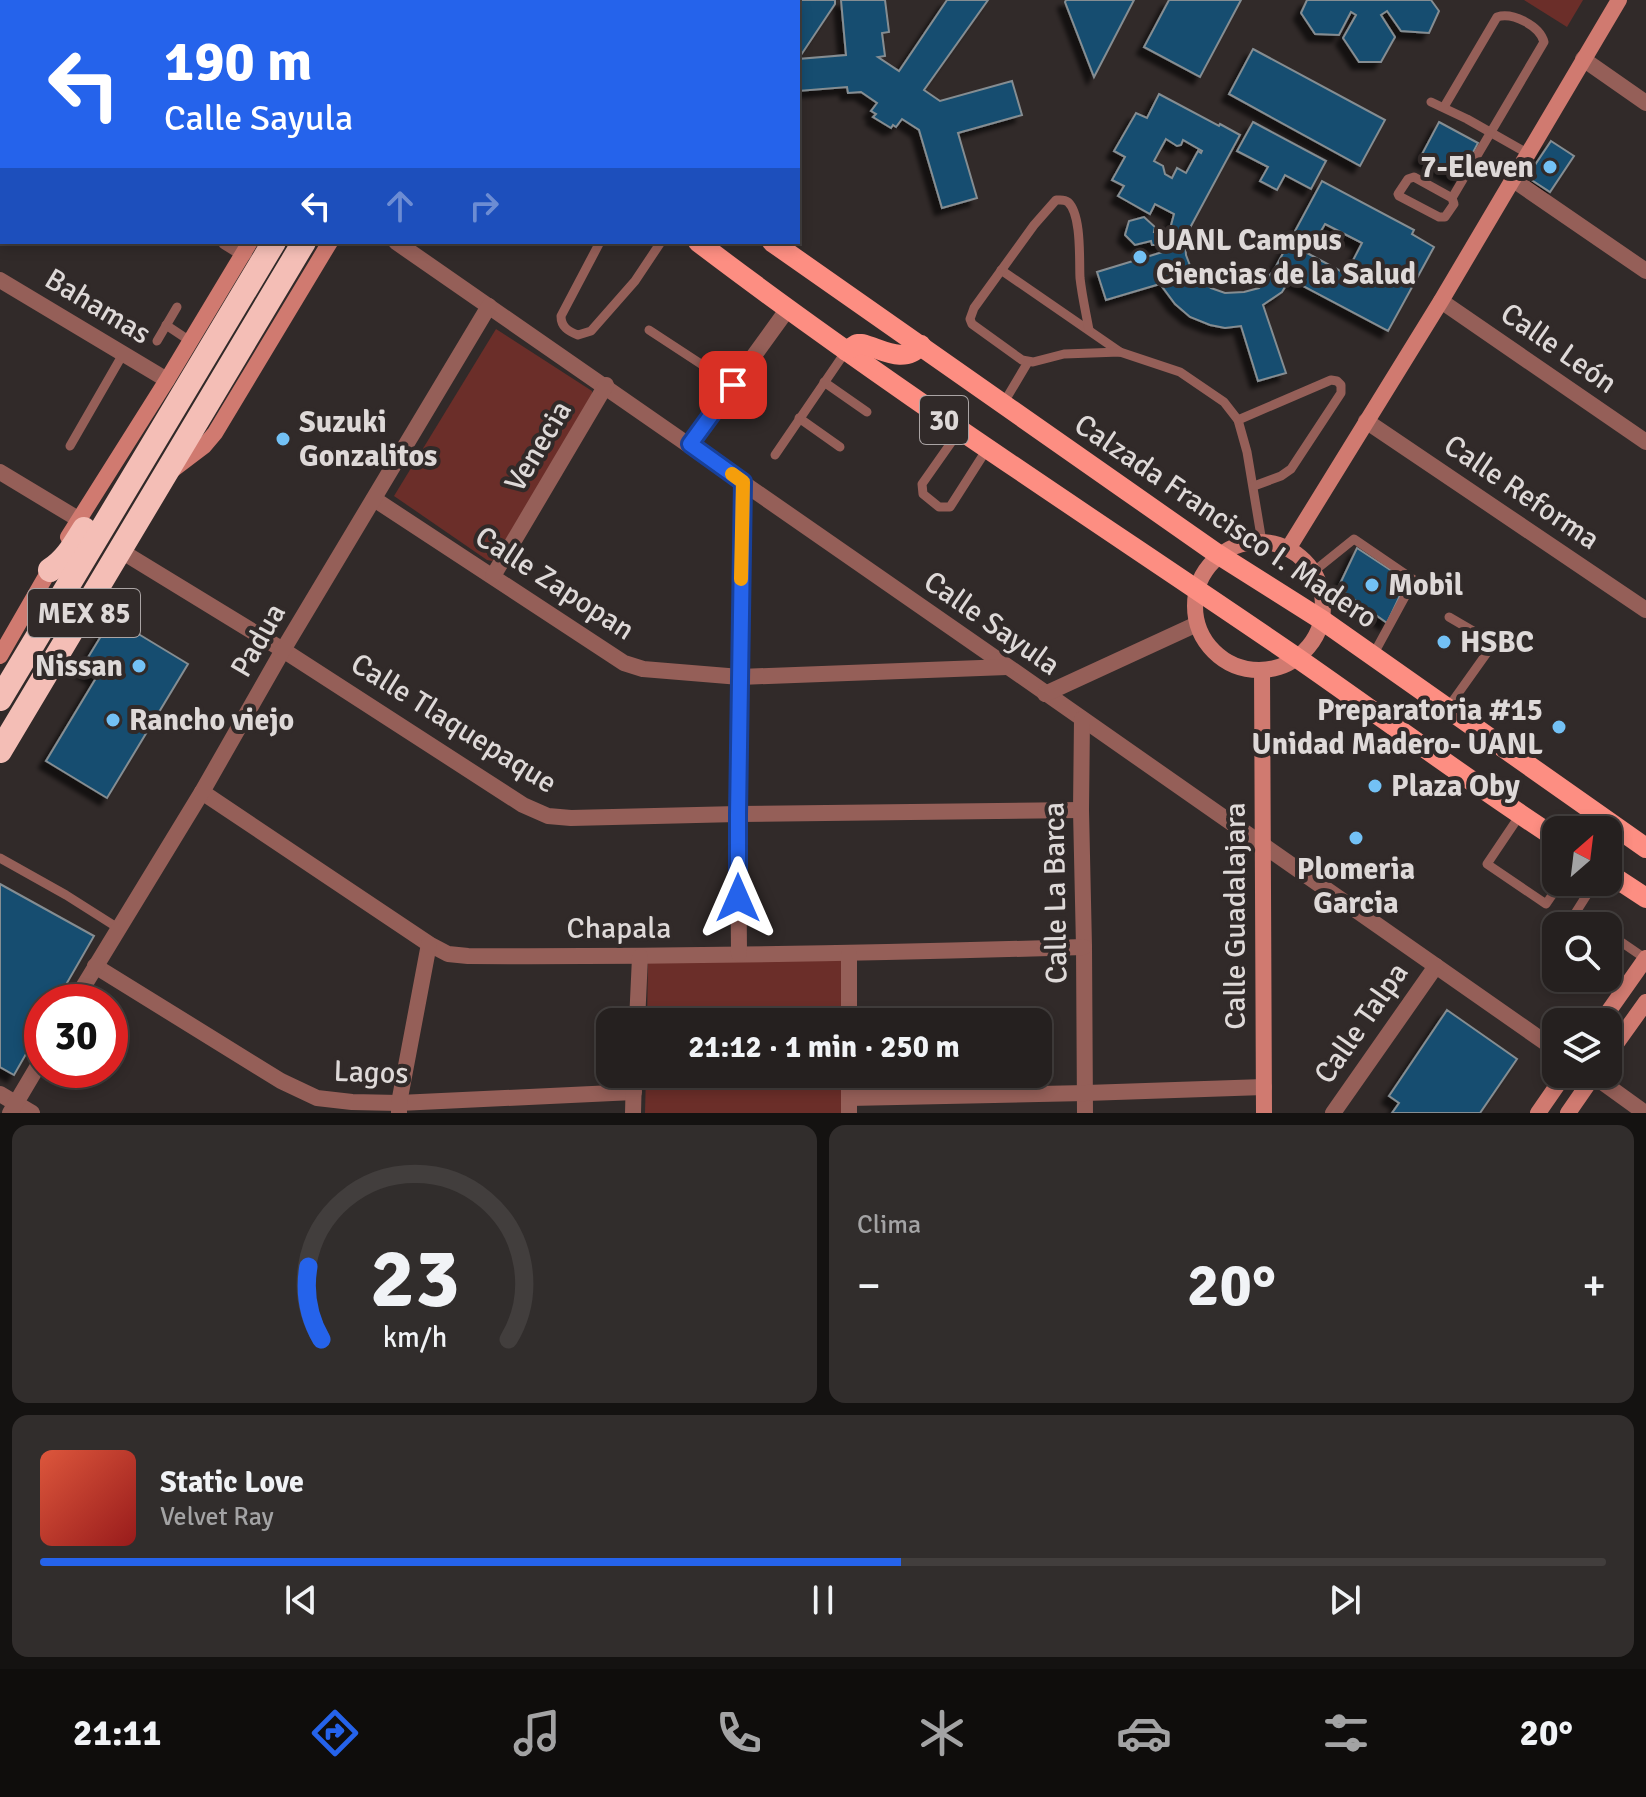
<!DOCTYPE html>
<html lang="es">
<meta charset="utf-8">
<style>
:root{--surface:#25201f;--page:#312d2c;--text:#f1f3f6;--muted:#a3a3a4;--line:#423e3d;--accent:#2563eb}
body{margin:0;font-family:Signika,sans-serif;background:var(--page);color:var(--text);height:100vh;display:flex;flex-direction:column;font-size:30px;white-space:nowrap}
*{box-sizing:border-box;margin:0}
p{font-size:26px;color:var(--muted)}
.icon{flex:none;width:44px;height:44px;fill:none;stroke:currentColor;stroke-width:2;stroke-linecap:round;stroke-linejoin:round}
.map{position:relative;height:1113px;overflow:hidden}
.details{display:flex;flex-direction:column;gap:12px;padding:12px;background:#141211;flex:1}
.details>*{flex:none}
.banner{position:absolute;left:0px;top:0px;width:800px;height:244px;box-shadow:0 4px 12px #0003,0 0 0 2px var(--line);background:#2563eb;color:#fff;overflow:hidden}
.needle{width:52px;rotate:28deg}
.tools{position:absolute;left:1542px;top:816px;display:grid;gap:16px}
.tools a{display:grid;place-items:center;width:80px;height:80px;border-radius:16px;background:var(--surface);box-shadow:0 4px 12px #0003,0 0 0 2px var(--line);font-size:40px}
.speed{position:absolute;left:24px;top:984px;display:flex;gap:16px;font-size:40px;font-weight:700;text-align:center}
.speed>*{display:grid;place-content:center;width:104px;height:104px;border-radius:50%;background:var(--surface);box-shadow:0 4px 12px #0003,0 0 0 2px var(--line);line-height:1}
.speed .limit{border:12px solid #d22;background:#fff;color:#111}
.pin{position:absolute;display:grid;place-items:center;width:68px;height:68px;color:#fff;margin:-34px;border-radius:16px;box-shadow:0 4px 12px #0006}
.me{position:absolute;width:88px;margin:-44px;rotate:0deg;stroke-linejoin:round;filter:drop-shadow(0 0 6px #0008)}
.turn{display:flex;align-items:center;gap:28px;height:168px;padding:0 32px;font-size:36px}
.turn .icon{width:104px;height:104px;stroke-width:2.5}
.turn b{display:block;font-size:56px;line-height:68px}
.lanes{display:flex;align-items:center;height:76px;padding:0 32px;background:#0003;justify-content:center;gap:40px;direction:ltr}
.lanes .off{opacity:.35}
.big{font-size:60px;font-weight:800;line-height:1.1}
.details .card{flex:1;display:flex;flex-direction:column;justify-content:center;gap:12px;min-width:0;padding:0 28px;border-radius:16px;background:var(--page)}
.details .dial{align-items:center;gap:0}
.dial svg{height:208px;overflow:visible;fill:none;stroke:var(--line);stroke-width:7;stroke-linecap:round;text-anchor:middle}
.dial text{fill:var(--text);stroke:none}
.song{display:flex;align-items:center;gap:24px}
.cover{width:96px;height:96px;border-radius:12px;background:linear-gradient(135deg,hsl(10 70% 55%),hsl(0 70% 35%))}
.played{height:8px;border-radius:4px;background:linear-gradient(90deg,var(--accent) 55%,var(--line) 55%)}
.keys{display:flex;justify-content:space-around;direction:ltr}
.heat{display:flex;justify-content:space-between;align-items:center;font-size:44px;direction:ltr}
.details .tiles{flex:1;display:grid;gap:12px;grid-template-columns:1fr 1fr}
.card:last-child{grid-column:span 2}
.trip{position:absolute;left:596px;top:1008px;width:456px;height:80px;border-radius:16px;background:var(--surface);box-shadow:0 4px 12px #0003,0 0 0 2px var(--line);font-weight:800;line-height:80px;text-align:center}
.menu{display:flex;height:128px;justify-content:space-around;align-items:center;background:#0f0d0c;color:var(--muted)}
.menu .icon{width:56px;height:56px}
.menu .active{color:var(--accent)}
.menu b{font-size:36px;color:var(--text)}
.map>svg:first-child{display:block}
.green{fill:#6b2e29}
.building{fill:#144e70;stroke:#858d92;stroke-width:2;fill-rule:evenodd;filter:url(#shadow)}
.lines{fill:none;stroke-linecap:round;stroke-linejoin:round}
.lane{stroke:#955f58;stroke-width:9}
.street{stroke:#955f58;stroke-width:16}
.secondary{stroke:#d07a70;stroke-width:16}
.primary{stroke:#fd8e82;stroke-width:20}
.highway{stroke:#f4beb6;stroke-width:24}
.route-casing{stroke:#184099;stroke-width:20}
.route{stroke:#2563eb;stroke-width:14}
.slow{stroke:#f59e0b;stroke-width:14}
.poi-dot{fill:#73c1f5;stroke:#312a29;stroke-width:3}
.labels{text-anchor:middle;stroke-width:8;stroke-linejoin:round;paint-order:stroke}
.shield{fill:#312a29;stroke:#aaa4a4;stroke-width:2}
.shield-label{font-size:28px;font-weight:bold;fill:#ded9d8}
.poi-label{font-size:30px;font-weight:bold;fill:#ded9d8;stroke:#312a29;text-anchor:start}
.street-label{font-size:30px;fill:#ded9d8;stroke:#312a29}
</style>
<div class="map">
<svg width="1646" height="1113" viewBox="0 0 1646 1113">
<defs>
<filter id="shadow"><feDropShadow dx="-7" dy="7" stdDeviation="2" flood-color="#0009"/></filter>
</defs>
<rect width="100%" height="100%" fill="#312a29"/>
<g class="green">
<path d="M1524,0H1583L1567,27Z"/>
<path d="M496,329L592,391V395L497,558L492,561L487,560L394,496Z"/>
<path d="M845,960V1022H647L648,962Z"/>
<path d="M646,1074H845V1113H645Z"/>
</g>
<g class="building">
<path d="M611,0H835V4L801,55L798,56V2H614Z"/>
<path d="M841,0H885L889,32L882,33L885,56L878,57L899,71L947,0H988L924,90L940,101L1012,81L1022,115L958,133L977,198L942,208L919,130L902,119L896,127L893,125L891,128L873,117L876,114L871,111L877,103L861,92L848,93L847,87L798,91V59L846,55Z"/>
<path d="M1066,0H1134L1094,77L1065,2Z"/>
<path d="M1169,0H1241L1200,77L1144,47Z"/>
<path d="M1307,0H1431L1439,11L1429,33L1401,31L1387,11L1381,15L1395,37L1381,62H1359L1343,38L1356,15L1351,12L1339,35L1315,34L1301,13Z"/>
<path d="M1253,49L1385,120L1360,166L1229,94Z"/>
<path d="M1159,94L1219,126L1220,124L1240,135L1191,226L1185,240L1186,255L1191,268L1199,278L1211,288L1225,293L1244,292L1259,288L1274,270L1322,181L1414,230L1412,234L1434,247L1388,331L1290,279L1282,292L1263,305L1286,373L1258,381L1241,326L1225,328L1210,325L1190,317L1175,304L1160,284L1106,300L1097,272L1166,251V245H1152L1151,241L1135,245L1125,235L1129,221L1144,217L1155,227L1154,232L1169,233L1174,214L1155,204L1150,214L1118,196L1124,186L1112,180L1125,157L1114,151L1136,113L1147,118ZM1166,139L1177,146L1181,145L1183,140L1202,151L1201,153L1198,151L1186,173L1177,168L1172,178L1165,174L1163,166L1154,161ZM1325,224L1362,243L1346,274L1307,253L1315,240L1322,244L1327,235L1321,231Z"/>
<path d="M1253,122L1326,161L1311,189L1285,175L1277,190L1260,181L1268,167L1237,151Z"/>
<path d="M1439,122L1478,143L1459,179L1420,158Z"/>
<path d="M1551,141L1574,156L1550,192L1527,177Z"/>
<path d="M1357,548L1407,581L1387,623L1338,588Z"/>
<path d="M112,618L188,664L107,798L46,761L96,678L81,669Z"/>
<path d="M0,884L94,936L56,1002H42V1026L14,1075L0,1067Z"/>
<path d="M1447,1010L1517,1059L1480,1113H1392L1399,1103L1389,1096Z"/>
</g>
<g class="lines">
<g class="lane">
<path d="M1431,102L1467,119L1527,153"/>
<path d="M1444,107L1497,17C1513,12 1540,26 1544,42L1452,198"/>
<path d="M1414,177L1452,198L1454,204L1445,217H1439L1399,196L1398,194L1408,179Z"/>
<path d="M600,242L561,316C561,327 568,331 578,335L591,331L635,281L661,242"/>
<path d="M1001,270L1120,352"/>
<path d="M166,325L190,341"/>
<path d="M649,330L733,385"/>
<path d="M1089,330C1086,313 1082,296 1080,278C1079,261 1082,215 1068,202C1064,199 1061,200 1056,200L1034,225L974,308L970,319L972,324L1022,360L1033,362L1064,354L1120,352L1180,372L1224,402L1238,420L1247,452L1262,542"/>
<path d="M157,341L177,307"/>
<path d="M824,382L867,412"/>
<path d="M1003,404L1028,362"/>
<path d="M799,418L840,447"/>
<path d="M1238,420L1331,380L1337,381L1341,385V393L1291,469L1281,476L1254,486"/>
<path d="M960,430L922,484L923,494L939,507H950L987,449"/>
<path d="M70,446L123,354"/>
<path d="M775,455L846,351"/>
<path d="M1313,572L1354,539L1414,580L1372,657"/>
<path d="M1447,709L1489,650L1488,644L1485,638L1449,617"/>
<path d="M1520,815L1487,864L1546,904L1561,882"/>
<path d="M0,858L66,895L118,928"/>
<path d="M1595,882L1576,912L1598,926"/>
<path d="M1608,933L1646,959"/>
</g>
<g class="street">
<path d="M117,0L121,2"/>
<path d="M187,2V0"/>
<path d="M347,2L348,0"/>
<path d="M1583,59L1646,103"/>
<path d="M0,106L2,107"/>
<path d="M0,132L2,131"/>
<path d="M1512,179L1646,271"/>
<path d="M226,242L244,253"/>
<path d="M396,242C784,509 1170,780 1556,1050"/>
<path d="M0,280L167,380"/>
<path d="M1441,301L1646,442"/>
<path d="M1366,421L1646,610"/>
<path d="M690,444L787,310"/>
<path d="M0,472L78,519"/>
<path d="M374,499L624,663L643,669L740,677L1007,667"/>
<path d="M121,551L283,650L523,805L548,816L571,818L738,814L1081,810"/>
<path d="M493,576L606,385"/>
<path d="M1045,694L1197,624"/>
<path d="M1082,719L1081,810L1084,947L1085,1113"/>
<path d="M202,792L429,944L448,954L468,956C673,957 879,953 1084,947"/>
<path d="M739,954L738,814L743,482"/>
<path d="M849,954V1022"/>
<path d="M95,966L281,1081L317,1098L352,1102L399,1103L634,1092"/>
<path d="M74,1002L202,792L283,650L489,306"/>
<path d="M637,1022L640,957"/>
<path d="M1591,1074L1645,1113"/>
<path d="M0,1094L32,1113"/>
<path d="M849,1098L1086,1093L1264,1087"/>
<path d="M399,1112V1103L429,944"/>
<path d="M10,1113L42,1059"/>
<path d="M633,1113L634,1074"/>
<path d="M849,1113V1074"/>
<path d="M1333,1113L1436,966"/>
</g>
<g class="secondary">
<path d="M393,2L395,0"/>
<path d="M475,2L476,0"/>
<path d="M171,471L204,446L215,433L330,242"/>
<path d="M68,537L167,380L250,242"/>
<circle cx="1259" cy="606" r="64"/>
<path d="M1288,549L1441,301L1619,0"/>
<path d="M0,656L53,564"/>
<path d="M1262,670L1264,1113"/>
<path d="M1601,1022L1646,958"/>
<path d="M1608,1055L1646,1002"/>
<path d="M1538,1113L1565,1074"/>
<path d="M1568,1113L1595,1074"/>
</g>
<g class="primary">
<path d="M509,0V2"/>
<path d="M698,242C890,388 1094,519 1293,655C1381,716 1467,780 1556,838"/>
<path d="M772,242L1126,490L1216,553L1322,620L1646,848"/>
<path d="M846,351L857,344H862C882,349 904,365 921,345"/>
<path d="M1608,873L1646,898"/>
</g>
<g class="highway">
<path d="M417,2L418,0"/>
<path d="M445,2L446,0"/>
<path d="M50,570C66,560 74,545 84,529"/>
<path d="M0,699L274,242"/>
<path d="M0,751L304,242"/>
</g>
</g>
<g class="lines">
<defs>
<path id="route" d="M733,385L690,444L743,482L738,814V898"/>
</defs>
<use href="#route" class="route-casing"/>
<use href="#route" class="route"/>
<path class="slow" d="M732,474L743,482L741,579"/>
</g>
<g class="poi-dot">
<circle cx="1550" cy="167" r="8"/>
<circle cx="1140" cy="257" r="8"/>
<circle cx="283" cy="439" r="8"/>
<circle cx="1372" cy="585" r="8"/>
<circle cx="1444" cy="642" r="8"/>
<circle cx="139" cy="666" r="8"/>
<circle cx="113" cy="720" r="8"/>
<circle cx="1559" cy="727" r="8"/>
<circle cx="1375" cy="786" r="8"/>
<circle cx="1356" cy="838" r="8"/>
</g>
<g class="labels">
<g class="shield">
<rect x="920" y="396" width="48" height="48" rx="6"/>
<rect x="28" y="589" width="112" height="48" rx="6"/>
</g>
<g class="shield-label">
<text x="944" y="430">30</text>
<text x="84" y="623">MEX 85</text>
</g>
<g class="poi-label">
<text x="1534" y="177" text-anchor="end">7-Eleven</text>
<text x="1156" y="250">UANL Campus<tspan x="1156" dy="34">Ciencias de la Salud</tspan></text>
<text x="299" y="432">Suzuki<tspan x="299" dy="34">Gonzalitos</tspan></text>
<text x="1388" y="595">Mobil</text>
<text x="1460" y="652">HSBC</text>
<text x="123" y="676" text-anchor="end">Nissan</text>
<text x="1543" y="720" text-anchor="end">Preparatoria #15<tspan x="1543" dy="34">Unidad Madero- UANL</tspan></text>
<text x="129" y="730">Rancho viejo</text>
<text x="1391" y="796">Plaza Oby</text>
<text x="1356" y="879" text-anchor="middle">Plomeria<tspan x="1356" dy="34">Garcia</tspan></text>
</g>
<g class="street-label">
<text transform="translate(98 306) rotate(31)" y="10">Bahamas</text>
<text transform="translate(1559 348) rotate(35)" y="10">Calle León</text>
<text transform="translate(538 446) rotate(-59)" y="10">Venecia</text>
<text transform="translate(1522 492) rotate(34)" y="10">Calle Reforma</text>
<text transform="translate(1226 521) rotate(34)" y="10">Calzada Francisco I. Madero</text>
<text transform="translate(555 583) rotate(33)" y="10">Calle Zapopan</text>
<text transform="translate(992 623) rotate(35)" y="10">Calle Sayula</text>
<text transform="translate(258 640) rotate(-60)" y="10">Padua</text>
<text transform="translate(454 723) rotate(32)" y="10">Calle Tlaquepaque</text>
<text transform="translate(1055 893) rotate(-91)" y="10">Calle La Barca</text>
<text transform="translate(1235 916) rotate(-90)" y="10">Calle Guadalajara</text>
<text x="619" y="938">Chapala</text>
<text transform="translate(1361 1023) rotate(-55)" y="10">Calle Talpa</text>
<text transform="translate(371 1072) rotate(2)" y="10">Lagos</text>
</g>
</g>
</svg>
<div class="tools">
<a><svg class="needle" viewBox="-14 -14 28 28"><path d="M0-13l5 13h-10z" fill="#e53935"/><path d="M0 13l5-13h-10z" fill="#a3a3a4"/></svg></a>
<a><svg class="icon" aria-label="search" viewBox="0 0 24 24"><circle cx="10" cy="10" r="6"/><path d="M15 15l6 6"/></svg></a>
<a><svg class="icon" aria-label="layers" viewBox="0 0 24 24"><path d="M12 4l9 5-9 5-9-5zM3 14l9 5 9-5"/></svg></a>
</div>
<div class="speed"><div class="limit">30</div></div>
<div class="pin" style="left:733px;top:385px;background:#d93025"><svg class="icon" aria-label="arrive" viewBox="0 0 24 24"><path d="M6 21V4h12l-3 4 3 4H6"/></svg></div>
<svg class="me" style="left:738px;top:898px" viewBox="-20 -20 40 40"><path d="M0-17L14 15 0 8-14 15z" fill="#2563eb" stroke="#fff" stroke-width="4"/></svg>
<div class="trip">21:12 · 1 min · 250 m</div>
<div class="banner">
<div class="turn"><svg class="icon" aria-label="left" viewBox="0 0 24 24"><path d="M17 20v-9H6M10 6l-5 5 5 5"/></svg><div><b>190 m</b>Calle Sayula</div></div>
<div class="lanes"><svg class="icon" aria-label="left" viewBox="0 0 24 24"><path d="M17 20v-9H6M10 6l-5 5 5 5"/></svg><svg class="icon off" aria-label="ahead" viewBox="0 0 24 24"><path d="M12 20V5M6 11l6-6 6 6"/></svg><svg class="icon off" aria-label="right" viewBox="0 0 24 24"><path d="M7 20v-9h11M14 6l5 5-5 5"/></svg></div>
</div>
</div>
<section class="details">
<div class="tiles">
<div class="card dial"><svg viewBox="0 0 100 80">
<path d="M14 69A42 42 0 1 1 86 69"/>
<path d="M14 69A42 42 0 0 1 9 41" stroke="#2563eb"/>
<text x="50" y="56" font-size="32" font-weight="700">23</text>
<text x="50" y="72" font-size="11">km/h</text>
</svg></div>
<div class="card"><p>Clima</p>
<div class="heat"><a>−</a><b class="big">20°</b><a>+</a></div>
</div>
<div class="card">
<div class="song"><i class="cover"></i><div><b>Static Love</b><p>Velvet Ray</p></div></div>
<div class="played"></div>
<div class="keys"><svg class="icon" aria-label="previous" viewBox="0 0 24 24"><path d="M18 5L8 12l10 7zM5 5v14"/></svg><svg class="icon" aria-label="pause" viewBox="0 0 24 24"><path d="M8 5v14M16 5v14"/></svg><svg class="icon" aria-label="next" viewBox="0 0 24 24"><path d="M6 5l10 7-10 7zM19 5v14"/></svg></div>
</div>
</div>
</section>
<nav class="menu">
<b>21:11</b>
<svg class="icon active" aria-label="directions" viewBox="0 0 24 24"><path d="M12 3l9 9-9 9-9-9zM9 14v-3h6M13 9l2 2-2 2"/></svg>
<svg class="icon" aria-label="music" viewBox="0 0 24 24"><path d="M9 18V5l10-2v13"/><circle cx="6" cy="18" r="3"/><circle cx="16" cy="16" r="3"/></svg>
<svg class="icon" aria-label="phone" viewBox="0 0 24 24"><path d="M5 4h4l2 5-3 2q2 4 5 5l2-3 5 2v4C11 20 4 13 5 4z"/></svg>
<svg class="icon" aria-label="climate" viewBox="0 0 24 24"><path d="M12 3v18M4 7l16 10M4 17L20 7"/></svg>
<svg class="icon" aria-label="car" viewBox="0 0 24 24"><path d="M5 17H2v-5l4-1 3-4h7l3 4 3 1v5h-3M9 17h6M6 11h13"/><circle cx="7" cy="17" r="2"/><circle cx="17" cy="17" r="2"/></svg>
<svg class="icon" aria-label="filters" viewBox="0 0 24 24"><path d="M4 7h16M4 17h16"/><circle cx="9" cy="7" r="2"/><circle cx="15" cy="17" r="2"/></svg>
<b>20°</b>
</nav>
